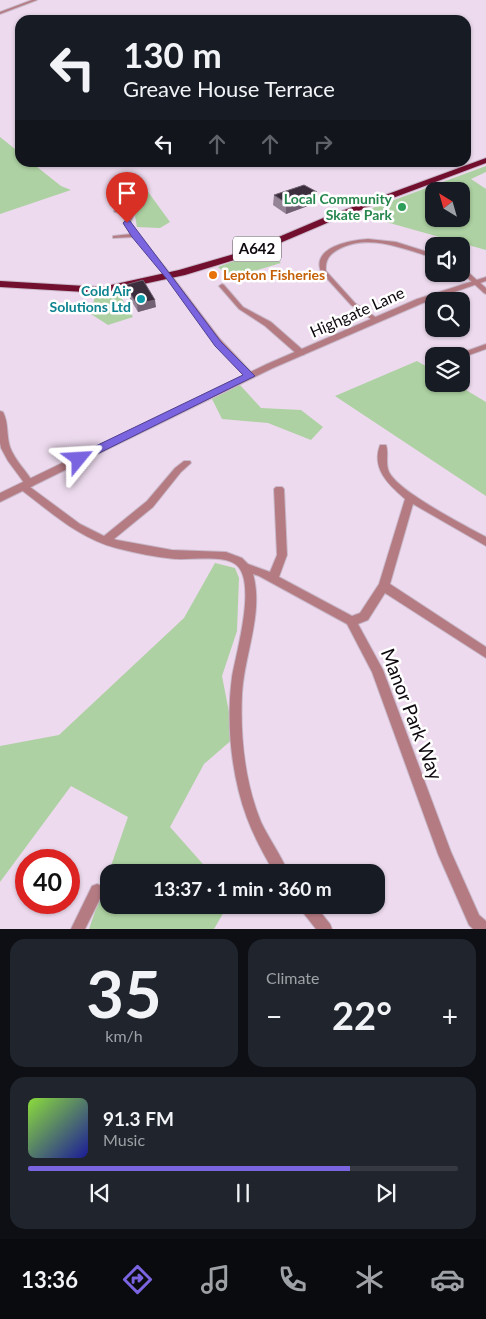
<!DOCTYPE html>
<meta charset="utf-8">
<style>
:root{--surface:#171b24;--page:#20242c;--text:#f1f3f6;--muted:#9ea1a6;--line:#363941;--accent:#7b64df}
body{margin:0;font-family:Lato,sans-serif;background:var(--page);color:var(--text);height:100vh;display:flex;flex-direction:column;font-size:19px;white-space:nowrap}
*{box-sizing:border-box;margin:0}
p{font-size:16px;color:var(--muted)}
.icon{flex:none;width:28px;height:28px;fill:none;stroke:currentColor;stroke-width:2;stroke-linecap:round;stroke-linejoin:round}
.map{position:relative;height:929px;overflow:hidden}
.details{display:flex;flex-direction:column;gap:10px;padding:10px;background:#0d0f14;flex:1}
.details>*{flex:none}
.top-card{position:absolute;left:15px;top:15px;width:456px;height:152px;border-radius:15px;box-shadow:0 1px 4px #0004;background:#171b24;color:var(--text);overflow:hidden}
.needle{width:32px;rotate:323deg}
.buttons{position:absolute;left:425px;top:182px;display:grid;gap:10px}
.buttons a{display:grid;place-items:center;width:45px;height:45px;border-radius:10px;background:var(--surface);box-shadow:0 1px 4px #0004;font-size:25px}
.speed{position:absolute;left:15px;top:849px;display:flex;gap:10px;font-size:25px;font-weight:700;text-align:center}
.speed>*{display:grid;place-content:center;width:65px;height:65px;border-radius:50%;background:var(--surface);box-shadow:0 1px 4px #0004;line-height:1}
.speed .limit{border:8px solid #d22;background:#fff;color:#111}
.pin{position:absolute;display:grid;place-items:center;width:42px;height:42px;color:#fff;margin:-51px -21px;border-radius:50% 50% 50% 0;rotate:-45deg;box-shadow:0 0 5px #0007}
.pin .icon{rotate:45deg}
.me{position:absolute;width:55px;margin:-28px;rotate:63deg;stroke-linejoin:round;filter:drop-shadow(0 0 4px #0008)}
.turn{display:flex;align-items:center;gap:18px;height:105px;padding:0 25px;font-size:22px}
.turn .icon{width:65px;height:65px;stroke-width:2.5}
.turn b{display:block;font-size:35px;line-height:42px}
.lanes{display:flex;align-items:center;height:48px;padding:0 25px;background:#0003;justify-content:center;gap:25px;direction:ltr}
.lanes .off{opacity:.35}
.big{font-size:38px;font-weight:700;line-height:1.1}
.details .tile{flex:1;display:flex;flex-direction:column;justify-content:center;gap:8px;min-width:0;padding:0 18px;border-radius:15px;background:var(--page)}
.details .dial{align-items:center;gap:0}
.dial b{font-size:65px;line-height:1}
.song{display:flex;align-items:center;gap:15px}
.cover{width:60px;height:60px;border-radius:8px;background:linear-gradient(135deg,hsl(90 70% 55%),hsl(240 70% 35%))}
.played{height:5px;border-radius:2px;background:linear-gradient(90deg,var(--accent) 75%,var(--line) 75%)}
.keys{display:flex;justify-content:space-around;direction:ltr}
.heat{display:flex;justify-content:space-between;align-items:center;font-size:28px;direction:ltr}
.details .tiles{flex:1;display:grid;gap:10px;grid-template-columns:1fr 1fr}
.tile:last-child{grid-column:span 2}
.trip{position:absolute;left:100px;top:864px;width:285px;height:50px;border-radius:15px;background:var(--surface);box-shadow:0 1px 4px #0004;font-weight:700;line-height:50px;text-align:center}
.menu{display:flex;height:80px;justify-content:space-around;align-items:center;background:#090b0e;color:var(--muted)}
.menu .icon{width:35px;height:35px}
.menu .current{color:var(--accent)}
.menu b{font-size:22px;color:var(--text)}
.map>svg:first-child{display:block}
.green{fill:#add1a2;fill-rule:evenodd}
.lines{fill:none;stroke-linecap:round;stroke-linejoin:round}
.minor-casing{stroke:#c9b9ca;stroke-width:2}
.tertiary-casing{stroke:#c9b9ca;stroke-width:2}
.trunk-casing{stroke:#c9b9ca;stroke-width:2}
.minor{fill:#b47b83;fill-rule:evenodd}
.tertiary{fill:#b47b83;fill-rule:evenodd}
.trunk{fill:#720e2e;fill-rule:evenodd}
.wall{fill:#948496}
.shaded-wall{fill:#716172}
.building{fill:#3c2d3d;stroke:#716172}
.route{fill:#7b64df;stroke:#504191}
.leisure-dot{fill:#2e9e5b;stroke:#fff;stroke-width:2}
.food-dot{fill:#e8710a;stroke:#fff;stroke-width:2}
.culture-dot{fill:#0f9aa8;stroke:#fff;stroke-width:2}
.labels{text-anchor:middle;stroke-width:5;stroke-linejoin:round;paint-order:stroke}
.far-leisure-label{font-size:14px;font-weight:bold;fill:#27864d;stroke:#fff;text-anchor:end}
.far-food-label{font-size:14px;font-weight:bold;fill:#c56008;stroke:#fff;text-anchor:start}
.far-culture-label{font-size:14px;font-weight:bold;fill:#0d838f;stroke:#fff;text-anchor:end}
.shield{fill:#fff;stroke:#575357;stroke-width:1}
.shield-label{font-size:15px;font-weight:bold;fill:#0f090f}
.street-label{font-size:16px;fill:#0f090f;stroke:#fff}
.near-street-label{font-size:19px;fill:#0f090f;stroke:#fff}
</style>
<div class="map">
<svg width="486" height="929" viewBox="0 0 486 929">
<rect width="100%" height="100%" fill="#eddaee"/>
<g class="green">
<path d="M0,137L20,153V162L32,163L61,186L71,190L0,214Z"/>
<path d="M486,166V172L471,179L486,189V250L386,222L367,210ZM434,191H461V219H434Z"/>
<path d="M130,188L146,189L170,222L160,228L137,227Z"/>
<path d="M266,249L281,263L230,278L218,267Z"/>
<path d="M119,294L133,317L108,325L91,314L95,295Z"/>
<path d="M417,361L434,371V384H456L486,402V496L335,396Z"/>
<path d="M240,385L261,408L301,410L323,427L311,440L268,423L222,419L212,399Z"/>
<path d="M215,563L235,568L239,578L237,631L222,676L234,738L204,764L170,827L210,872H109V905H228L214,929H89L128,817L71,786L0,882V746L59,735L184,618Z"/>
</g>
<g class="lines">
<defs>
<g id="minor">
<path d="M32,0H37L0,14V12Z"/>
<path d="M117,209L132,211L134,215L130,223L134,229L172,276L220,339L253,374L254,376L253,378H247L215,343L168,278L134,237L113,238V236L131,234L124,223L128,214L115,212L114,211Z"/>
<path d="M368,239L396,242L434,254V258C404,249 369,233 339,249C330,254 325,259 326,271L355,303L377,318L379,320L375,322L351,305L321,272C311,247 351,240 368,239Z"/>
<path d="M461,266L486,288V294L484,293L461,272Z"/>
<path d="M222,284L224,285L243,307L271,322L304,351V355H298L265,326L239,309L219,286Z"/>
<path d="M486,344V349L461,358V356H457L458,354Z"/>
<path d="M0,411L3,412C9,423 6,435 10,447C15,461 27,471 34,484L33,486L30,487L80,524L104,536L147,501L175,468L184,461H190L191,463L181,472L153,507L114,539L117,540L172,550L226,552L242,558L248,564L270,572L277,555L274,489L276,487H282L284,489L287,555L279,577L352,616L360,613L379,584L405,499C389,485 371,469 380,445H386C389,453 385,463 389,472C399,492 464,525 486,537V546L413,504L390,584L486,647V658L385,593L368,620L358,624L383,670L451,852L479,915L486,921V929H473L469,925L438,854L372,672L347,624L259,576L253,574C264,613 244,655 242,694C240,736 245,783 261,822C269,839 281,855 288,872H274C264,855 254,837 247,818C231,775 226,722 232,677C236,653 258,579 235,564C223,555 191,560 175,559C156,557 135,553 116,548C78,538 51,512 20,489L18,487L20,485L25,484L8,461L1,448L0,443Z"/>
<path d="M97,884L102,886L104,891L85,929H71L92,886Z"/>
<path d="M299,905H315L330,924L332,929H316L301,910Z"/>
</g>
<path id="tertiary" d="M486,277V281L423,303L273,368L0,502V493L267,364L417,299Z"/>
<path id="trunk" d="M486,158V163L334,220L254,254L185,275L102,293L0,287V281L102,287L179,270L248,250L328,216Z"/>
</defs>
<use href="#minor" class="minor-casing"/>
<use href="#tertiary" class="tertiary-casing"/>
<use href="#trunk" class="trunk-casing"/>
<use href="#minor" class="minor"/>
<use href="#tertiary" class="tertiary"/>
<use href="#trunk" class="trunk"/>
</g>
<g class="wall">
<path d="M274,195L316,203L286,214L273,205Z"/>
<path d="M125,285L156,307L138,312L126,292Z"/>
</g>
<g class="shaded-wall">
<path d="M317,192L316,203L286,214V203Z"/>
<path d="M155,300L156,307L138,312L137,304Z"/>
</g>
<g class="building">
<path d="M304,185L317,192L286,203L274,195Z"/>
<path d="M143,280L155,300L137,304L125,285Z"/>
</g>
<path class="route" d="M125,221H130L221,342L255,376L79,463L73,459L75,456L243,375L215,346L166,278L132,237L123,223Z"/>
<circle class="leisure-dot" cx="402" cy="207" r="5"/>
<circle class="food-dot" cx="213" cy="275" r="5"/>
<circle class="culture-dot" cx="141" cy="299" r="5"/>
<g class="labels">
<g class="far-leisure-label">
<text x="392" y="204">Local Community<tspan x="392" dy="16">Skate Park</tspan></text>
</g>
<g class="far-food-label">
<text x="223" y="280">Lepton Fisheries</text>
</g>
<g class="far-culture-label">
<text x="131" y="296">Cold Air<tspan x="131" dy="16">Solutions Ltd</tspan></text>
</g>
<rect class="shield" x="233" y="236.5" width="48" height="25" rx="4"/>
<g class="shield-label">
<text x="257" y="254">A642</text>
</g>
<g class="street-label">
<text transform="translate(357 312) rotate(-24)" y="6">Highgate Lane</text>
</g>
<g class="near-street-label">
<text transform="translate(412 714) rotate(69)" y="7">Manor Park Way</text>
</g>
</g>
</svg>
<div class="buttons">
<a><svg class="needle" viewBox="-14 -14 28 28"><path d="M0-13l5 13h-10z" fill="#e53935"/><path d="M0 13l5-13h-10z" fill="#9ea1a6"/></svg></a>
<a><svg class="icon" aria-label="sound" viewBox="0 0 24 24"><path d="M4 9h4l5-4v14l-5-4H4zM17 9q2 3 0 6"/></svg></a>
<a><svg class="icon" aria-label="search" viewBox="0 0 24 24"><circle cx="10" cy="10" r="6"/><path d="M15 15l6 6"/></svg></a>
<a><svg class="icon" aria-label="layers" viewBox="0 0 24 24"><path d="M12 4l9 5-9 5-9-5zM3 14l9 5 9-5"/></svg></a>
</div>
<div class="speed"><div class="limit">40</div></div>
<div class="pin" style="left:127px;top:223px;background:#d93025"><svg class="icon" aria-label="arrive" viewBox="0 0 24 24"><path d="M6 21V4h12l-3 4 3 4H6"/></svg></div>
<svg class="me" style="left:79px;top:459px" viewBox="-20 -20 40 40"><path d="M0-17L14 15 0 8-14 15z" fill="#7b64df" stroke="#fff" stroke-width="4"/></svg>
<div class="trip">13:37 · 1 min · 360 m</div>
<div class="top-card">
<div class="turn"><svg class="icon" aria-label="left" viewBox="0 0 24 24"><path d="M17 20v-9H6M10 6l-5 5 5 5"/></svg><div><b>130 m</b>Greave House Terrace</div></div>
<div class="lanes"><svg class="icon" aria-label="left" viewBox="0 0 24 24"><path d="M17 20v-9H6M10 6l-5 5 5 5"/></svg><svg class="icon off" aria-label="ahead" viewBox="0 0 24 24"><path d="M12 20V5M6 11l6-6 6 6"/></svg><svg class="icon off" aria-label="ahead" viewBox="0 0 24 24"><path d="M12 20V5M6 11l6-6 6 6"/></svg><svg class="icon off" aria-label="right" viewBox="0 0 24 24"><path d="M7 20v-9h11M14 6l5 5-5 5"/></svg></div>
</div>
</div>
<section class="details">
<div class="tiles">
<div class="tile dial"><b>35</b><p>km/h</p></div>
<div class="tile"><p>Climate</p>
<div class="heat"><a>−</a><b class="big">22°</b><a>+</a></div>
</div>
<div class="tile">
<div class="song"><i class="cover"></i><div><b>91.3 FM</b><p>Music</p></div></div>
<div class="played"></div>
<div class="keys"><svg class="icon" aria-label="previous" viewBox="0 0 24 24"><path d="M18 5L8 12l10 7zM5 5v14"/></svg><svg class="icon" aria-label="pause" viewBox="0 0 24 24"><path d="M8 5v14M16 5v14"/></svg><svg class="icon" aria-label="next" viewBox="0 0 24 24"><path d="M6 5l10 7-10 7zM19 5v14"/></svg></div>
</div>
</div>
</section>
<nav class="menu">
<b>13:36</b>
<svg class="icon current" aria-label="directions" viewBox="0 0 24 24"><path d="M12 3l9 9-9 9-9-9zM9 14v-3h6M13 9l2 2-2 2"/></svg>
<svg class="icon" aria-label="music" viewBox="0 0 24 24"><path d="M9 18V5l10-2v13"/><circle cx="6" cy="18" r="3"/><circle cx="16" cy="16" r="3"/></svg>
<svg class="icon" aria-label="phone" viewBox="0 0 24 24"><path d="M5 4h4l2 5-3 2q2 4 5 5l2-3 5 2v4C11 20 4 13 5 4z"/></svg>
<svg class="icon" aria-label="climate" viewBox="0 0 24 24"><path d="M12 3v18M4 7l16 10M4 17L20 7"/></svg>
<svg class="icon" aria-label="car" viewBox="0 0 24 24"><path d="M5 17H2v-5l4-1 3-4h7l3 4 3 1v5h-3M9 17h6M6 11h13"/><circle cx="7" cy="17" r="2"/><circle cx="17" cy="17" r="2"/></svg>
</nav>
